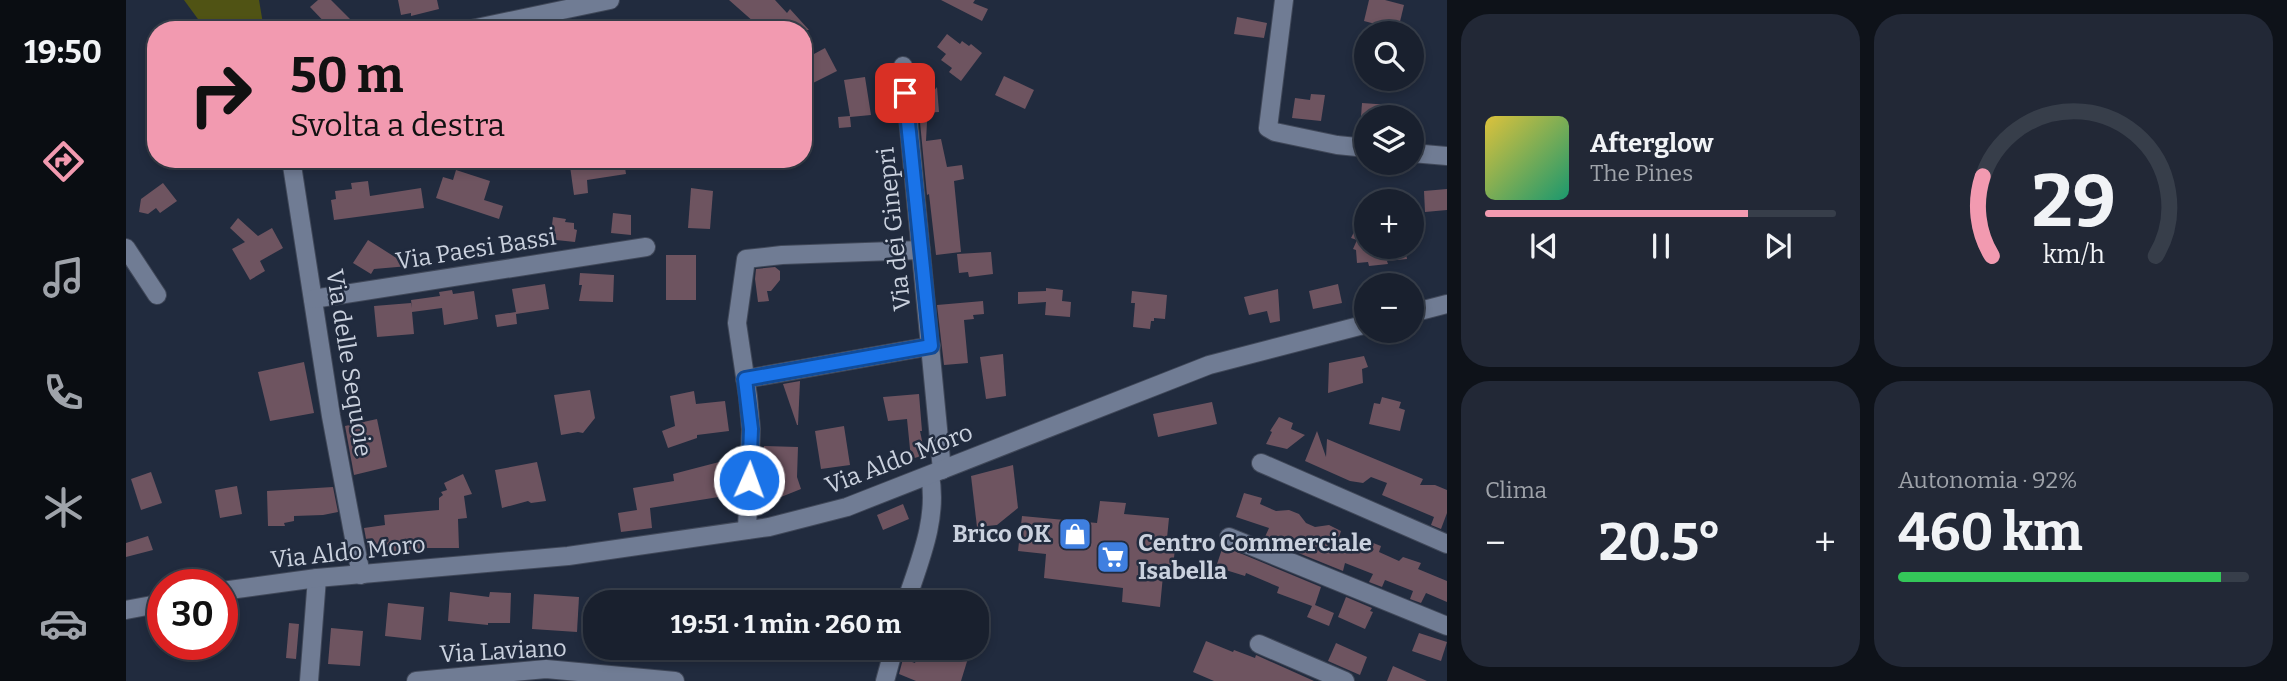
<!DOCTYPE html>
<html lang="it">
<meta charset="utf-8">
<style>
:root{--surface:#19202e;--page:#222836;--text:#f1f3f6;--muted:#9fa3aa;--line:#373e4a;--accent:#f29ab0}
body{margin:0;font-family:Bitter,serif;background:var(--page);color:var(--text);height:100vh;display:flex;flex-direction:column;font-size:26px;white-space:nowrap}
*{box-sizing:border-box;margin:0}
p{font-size:23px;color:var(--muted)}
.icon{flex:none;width:38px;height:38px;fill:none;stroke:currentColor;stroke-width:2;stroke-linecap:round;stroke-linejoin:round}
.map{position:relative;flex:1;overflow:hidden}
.sheet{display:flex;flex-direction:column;gap:14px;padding:14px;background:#0e1219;width:840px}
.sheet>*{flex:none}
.guide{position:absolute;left:21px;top:21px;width:665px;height:147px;border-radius:28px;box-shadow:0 4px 10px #0003,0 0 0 2px var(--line);background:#f29ab0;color:#111;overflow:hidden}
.tools{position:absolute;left:1228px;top:21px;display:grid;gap:14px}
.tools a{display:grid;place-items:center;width:70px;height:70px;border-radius:50%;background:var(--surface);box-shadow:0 4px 10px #0003,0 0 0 2px var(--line);font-size:35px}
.speed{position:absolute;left:21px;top:569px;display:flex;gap:14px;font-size:35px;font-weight:700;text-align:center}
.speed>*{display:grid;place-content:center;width:91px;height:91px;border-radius:50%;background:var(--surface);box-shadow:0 4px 10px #0003,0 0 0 2px var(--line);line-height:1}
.speed .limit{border:10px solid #d22;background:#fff;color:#111}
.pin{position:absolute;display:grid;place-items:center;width:60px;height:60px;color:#fff;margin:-30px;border-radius:14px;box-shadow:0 4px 10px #0006}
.me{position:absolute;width:77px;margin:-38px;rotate:2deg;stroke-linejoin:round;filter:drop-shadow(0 0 5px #0008)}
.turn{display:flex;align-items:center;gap:24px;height:147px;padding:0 28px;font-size:32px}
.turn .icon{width:91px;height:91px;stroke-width:2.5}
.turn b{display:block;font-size:49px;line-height:60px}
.big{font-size:52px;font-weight:700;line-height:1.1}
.sheet .card{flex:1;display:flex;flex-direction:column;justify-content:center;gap:10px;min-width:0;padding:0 24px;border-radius:28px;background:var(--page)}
.sheet .dial{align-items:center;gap:0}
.dial svg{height:182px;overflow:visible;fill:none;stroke:var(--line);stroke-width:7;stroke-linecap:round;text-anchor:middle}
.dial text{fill:var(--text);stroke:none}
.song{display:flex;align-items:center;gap:21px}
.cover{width:84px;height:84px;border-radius:10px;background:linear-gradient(135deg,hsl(50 70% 55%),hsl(160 70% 35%))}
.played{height:7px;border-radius:4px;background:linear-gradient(90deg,var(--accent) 75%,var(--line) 75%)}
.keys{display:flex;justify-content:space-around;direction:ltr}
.heat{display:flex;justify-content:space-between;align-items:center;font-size:38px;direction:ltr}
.charge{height:10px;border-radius:5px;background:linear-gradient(90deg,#34c759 92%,var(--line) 0)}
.sheet .tiles{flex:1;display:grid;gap:14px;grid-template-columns:repeat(2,1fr)}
.trip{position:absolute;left:457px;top:590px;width:406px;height:70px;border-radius:28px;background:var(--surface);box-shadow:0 4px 10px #0003,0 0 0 2px var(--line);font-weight:700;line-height:70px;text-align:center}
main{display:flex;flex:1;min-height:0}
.tab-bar{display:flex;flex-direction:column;width:126px;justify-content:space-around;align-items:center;background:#0a0d12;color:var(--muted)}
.tab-bar .icon{width:49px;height:49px}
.tab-bar .active{color:var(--accent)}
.tab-bar b{font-size:32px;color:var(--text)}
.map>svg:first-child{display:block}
.green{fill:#505314}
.building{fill:#6e5460}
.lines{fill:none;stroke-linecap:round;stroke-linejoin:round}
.minor-casing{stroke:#404859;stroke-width:20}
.tertiary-casing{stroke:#404859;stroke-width:20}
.minor{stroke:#707c94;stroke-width:18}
.tertiary{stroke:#707c94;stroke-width:18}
.route-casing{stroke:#114b97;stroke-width:18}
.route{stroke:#1a73e8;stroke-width:12}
.labels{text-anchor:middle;stroke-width:5;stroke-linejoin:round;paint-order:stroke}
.street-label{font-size:24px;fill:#cad1de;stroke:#212b3e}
.poi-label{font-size:24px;font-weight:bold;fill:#cad1de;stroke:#212b3e;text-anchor:end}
</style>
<main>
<nav class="tab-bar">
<b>19:50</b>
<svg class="icon active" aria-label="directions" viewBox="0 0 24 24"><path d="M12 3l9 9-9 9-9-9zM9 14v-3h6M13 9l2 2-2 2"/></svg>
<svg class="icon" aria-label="music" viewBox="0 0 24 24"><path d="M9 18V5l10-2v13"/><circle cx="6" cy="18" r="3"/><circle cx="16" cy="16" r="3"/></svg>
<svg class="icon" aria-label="phone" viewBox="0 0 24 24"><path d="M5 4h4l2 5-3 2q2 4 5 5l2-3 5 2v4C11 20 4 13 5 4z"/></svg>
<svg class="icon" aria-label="climate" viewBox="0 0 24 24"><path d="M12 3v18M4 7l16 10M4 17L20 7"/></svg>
<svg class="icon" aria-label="car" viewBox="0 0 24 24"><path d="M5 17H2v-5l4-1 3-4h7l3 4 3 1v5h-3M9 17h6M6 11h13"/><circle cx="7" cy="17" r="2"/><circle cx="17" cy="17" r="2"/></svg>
</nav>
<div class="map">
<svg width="1321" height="681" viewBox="0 0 1321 681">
<rect width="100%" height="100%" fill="#212b3e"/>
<path class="green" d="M58,0H133L138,30H80Z"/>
<g class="building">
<path d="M192,0H205L225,20L214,30H206L184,7Z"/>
<path d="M272,0H311L313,9L285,16V13L275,15Z"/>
<path d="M603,0H649L661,13L664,9L683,30H637Z"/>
<path d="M815,0H849L847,3L862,9L856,21Z"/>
<path d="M1243,0H1259L1278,5L1272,30L1238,21Z"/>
<path d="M1111,17L1141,23L1138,38L1108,34Z"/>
<path d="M821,34L834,44L836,41L843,46L845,44L856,53L835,81L823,72L826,68L815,60L820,54L811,47Z"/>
<path d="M699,48L711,71L681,86L677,78V60Z"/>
<path d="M878,76L908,90L899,109L869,95Z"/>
<path d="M739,77L745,115L724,117L725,127L713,128L712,117L724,116L718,80Z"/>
<path d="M811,87L813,112L793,113V109Z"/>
<path d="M1185,94L1199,95L1195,121L1166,118L1169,98L1184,100Z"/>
<path d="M1236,103L1264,105L1263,117H1235Z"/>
<path d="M794,122H801L800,141L815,139L821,167L836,165L838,179L828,181L835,252L810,255L803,194L801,195Z"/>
<path d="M443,159H492L493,162L498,161L500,174L461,180L462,193L448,195Z"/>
<path d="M330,170L364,181L358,200L377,206L373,219L310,198L317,177L327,180Z"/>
<path d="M242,181L244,196L295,188L298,208L208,220L205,200L210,199L209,191L226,189L225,183Z"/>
<path d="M37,183L51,201L34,213L30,208L22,214L13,212L15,199Z"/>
<path d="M565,188L587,191L584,229L562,228Z"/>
<path d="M1321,189V210L1299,212L1298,191Z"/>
<path d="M487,213L505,215V235L485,233Z"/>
<path d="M427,217L440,219L439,222L448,223V229L451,230L449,242L430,240V234L425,233Z"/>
<path d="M112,218L132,236L146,228L157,248L134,261L139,271L124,280L106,249L119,242L104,228Z"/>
<path d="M1241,219V247H1279L1281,259L1261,261L1262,264L1243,266L1242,262L1231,263L1230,250L1227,249L1231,240L1225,238L1231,226H1237Z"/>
<path d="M242,240L250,245L283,266L248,269L245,274L227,263Z"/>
<path d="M865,252L867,274L843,277L842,272L833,273L831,254Z"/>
<rect x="540" y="255" width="30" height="45"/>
<path d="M649,267L654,271V280L645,291H641L643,301L632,302L629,279L630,269Z"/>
<path d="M454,273L488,275L487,302L453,301L456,285H453Z"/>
<path d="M419,284L423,309L390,314L391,324L371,327L369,315L390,312L386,289Z"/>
<path d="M1212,284L1216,303L1187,309L1183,291Z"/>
<path d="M920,288L937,290L936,301L945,302L944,317L919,315L920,302L892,304V292L920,291Z"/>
<path d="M1152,289L1154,321L1144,323L1141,311L1123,315L1118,297Z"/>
<path d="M326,290L327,294L348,291L352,319L318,325L316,308L286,312L288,334L251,337L248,306L285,303L286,308L285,300L314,296L313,292Z"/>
<path d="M1006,291L1041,295L1039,319L1028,318V321H1025L1024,329L1007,327L1009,303H1005Z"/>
<path d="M857,301L858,314L847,315L848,319L838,320L842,363L818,365L811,305Z"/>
<path d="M877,354L880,396L860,399L854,357Z"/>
<path d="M1238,356L1242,367L1236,369L1237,383L1202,393L1203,363Z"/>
<path d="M178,362L188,413L144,421L132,372Z"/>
<path d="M674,381L672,425H671L657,384Z"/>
<path d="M464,390L469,418L457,433L452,432L435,435L428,395Z"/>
<path d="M568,391L570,404L599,401L603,431L571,435V438L542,448L536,431L549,426L544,396Z"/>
<path d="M793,394L796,431H794L799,455L785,459L781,419L762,421L757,397Z"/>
<path d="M1256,397L1275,402L1273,408L1279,410L1274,431L1243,424L1248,403L1254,404Z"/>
<path d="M1086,402L1091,424L1032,437L1027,414Z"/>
<path d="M1153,417L1167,423L1165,429L1179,435L1161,449L1140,444L1146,432L1144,431Z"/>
<path d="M251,419L261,467L228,475L219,426Z"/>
<path d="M718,426L724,465L695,469L689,431Z"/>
<path d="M1191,431L1200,457L1201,439L1297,479L1294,485H1309L1321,490V513L1315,529L1305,525L1308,517L1256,495L1261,483L1245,477L1237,483L1224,481L1179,461Z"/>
<path d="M638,446L672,447L671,477L675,489L655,497L634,489Z"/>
<path d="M597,461L599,496L524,508L526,528L495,532L492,513L511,510L507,488L548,481L547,474Z"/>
<path d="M411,462L420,501L405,503L402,501L376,508L369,470Z"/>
<path d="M887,465L892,508L871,525L851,527L845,476Z"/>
<path d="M25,472L36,503L15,510L5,479Z"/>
<path d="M337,474L346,494L338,496L341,518L332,519L333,548H300L243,555L238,528L259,525L258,515L313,510V498L317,495L315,492L321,490L318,483Z"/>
<path d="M111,486L116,514L94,518L89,490Z"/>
<path d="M207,487L212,512L197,515L168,516V521L158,523L159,526H142L141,491Z"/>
<path d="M1118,493L1136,498L1134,504L1150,511L1163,510L1173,514L1180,523L1189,527L1203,525L1215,531L1213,537L1229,543L1242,541L1255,546L1253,552L1273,561L1277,557L1295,563L1292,569L1321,581V602L1300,593L1295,603L1284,599L1287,591L1259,580L1256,587L1243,582L1247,574L1219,563L1217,571L1138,539L1143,528L1110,517Z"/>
<path d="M974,501L1000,503L998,514L1043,518L1040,548L1049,549L1047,566L1038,565L1034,607L996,602L997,588L918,578L920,554L892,551L896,516L971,523Z"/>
<path d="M777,504L783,519L757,530L751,515Z"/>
<path d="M22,536L27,550L0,557V543Z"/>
<path d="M1097,546L1195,587L1189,605L1208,613L1203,626L1181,617L1186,606L1151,593L1153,587L1120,573L1119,576L1090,567Z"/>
<path d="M324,592L363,597L364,592L385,593L384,623H362V625L322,621Z"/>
<path d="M408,594L453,597L451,632L406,629Z"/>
<path d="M1220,597L1246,608L1244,611L1247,612L1239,629L1212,617Z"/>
<path d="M262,603L298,607L295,640L259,636Z"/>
<path d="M163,623L173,624L170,659L160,658Z"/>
<path d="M205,628L237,631L234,666L202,664Z"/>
<path d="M1293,633L1321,642L1315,661L1286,651Z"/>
<path d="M1080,641L1107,652L1108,650L1129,658L1130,655L1188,681H1088L1067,672Z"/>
<path d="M1210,643L1241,657L1234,675L1202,661Z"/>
<path d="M795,648H824L843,655L835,681H790L773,674L777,659L789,663Z"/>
<path d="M1267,666L1301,681H1261Z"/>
</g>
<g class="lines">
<defs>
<g id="minor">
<path d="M1158,0L1142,128L1149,132L1211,145L1241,148"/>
<path d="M341,30L484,0"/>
<path d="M777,66L816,470"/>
<path d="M1286,153L1321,156"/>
<path d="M165,159L205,416L235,575"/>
<path d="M0,248L31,295"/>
<path d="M187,299L520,247"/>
<path d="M619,379L805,346"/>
<path d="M1135,463L1321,544"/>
<path d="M621,530L625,429L622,397L611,323L620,259L656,255L795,250"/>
<path d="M1103,537L1321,626"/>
<path d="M780,602C794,560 812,519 804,475"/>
<path d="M1133,644L1219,681"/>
<path d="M183,681L191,578"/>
<path d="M290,681L420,669L549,681"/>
<path d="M759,681L768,648"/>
</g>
<g id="tertiary">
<path d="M1286,313L1321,304"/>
<path d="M96,591L191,578L442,556L643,527L721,507L1083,365L1241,324"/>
<path d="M0,610L37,603"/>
</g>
</defs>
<use href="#minor" class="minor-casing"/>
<use href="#tertiary" class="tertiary-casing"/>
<use href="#minor" class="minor"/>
<use href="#tertiary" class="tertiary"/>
</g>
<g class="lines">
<defs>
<path id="route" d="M623,480L625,429L619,379L805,346L779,93"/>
</defs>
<use href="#route" class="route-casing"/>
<use href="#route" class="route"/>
</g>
<defs>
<symbol id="shop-square" viewBox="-11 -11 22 22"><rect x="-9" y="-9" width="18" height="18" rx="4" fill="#3f7fe0" stroke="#212b3e"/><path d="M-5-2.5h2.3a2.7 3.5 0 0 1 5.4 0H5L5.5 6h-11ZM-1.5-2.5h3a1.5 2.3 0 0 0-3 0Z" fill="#fff"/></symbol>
<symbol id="supermarket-square" viewBox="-11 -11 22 22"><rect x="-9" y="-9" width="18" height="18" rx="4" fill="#3f7fe0" stroke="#212b3e"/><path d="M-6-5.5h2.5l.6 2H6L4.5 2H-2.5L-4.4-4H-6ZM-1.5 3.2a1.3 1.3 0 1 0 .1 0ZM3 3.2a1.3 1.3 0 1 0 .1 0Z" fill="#fff"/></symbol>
</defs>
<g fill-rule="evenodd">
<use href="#shop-square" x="930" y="515" width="38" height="38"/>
<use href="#supermarket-square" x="968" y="538" width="38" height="38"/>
</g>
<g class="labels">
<g class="street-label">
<text transform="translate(768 229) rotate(-96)" y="8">Via dei Ginepri</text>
<text transform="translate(350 249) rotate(-9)" y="8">Via Paesi Bassi</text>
<text transform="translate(223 363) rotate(81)" y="8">Via delle Sequoie</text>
<text transform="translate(773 459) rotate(-21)" y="8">Via Aldo Moro</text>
<text transform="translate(222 552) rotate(-6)" y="8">Via Aldo Moro</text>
<text transform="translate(377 651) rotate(-3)" y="8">Via Laviano</text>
</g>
<g class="poi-label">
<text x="925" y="542">Brico OK</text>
<text x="1012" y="551" text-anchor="start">Centro Commerciale<tspan x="1012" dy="28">Isabella</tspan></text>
</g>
</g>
</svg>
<div class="tools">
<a><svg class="icon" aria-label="search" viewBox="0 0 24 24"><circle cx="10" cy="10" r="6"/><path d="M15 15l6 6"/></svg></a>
<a><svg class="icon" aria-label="layers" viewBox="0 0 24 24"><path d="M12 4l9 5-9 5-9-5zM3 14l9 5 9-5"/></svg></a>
<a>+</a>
<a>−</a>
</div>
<div class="speed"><div class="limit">30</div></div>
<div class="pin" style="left:779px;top:93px;background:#d93025"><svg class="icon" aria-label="arrive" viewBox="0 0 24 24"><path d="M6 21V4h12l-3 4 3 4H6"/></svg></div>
<svg class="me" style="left:623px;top:480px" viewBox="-20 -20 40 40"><circle r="17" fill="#1a73e8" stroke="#fff" stroke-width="3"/><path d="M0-11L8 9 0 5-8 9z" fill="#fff"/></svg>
<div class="trip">19:51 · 1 min · 260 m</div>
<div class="guide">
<div class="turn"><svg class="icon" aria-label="right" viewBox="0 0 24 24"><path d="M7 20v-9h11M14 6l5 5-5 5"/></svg><div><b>50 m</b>Svolta a destra</div></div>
</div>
</div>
<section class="sheet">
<div class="tiles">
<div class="card">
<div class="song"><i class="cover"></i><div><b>Afterglow</b><p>The Pines</p></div></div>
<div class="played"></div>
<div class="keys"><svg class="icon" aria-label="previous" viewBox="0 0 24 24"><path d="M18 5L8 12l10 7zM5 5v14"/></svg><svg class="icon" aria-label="pause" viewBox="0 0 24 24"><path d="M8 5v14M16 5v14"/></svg><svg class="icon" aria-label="next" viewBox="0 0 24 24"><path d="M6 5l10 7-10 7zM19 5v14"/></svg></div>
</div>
<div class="card dial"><svg viewBox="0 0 100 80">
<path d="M14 69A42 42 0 1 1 86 69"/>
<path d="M14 69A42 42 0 0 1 10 34" stroke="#f29ab0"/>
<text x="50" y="56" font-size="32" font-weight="700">29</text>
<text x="50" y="72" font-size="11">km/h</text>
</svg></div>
<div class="card"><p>Clima</p>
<div class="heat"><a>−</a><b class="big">20.5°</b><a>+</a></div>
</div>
<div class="card"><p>Autonomia · 92%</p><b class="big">460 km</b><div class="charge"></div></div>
</div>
</section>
</main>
